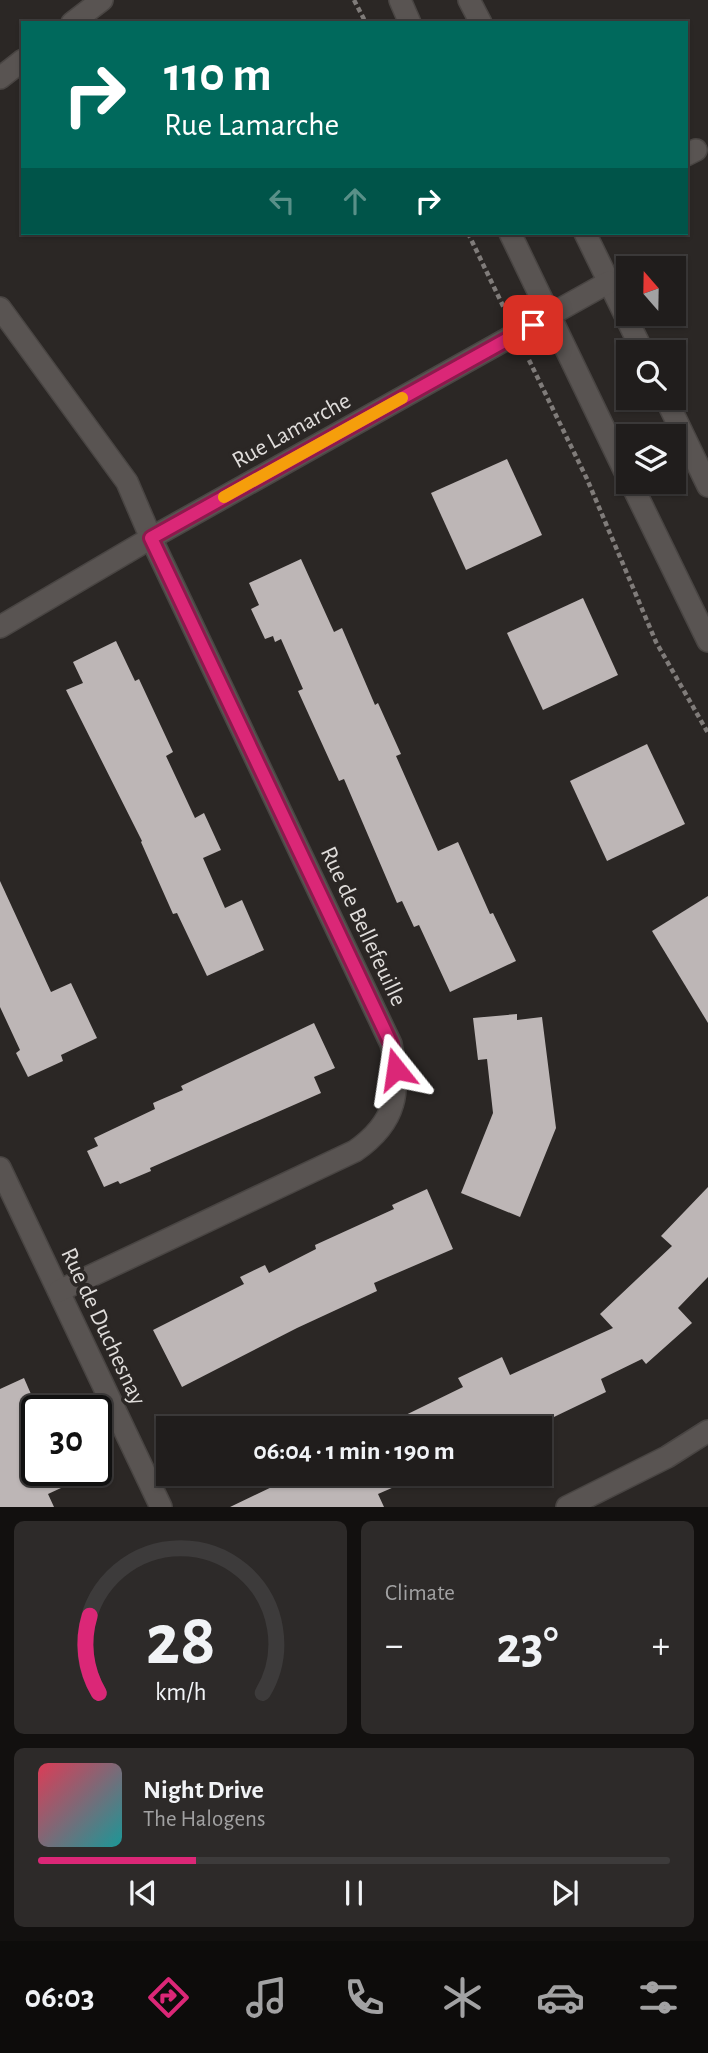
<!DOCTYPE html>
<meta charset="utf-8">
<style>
:root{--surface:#201d1c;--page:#2d2a29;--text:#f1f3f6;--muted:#a2a2a3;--line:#3d3b3b;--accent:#db2777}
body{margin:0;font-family:"Alegreya Sans",sans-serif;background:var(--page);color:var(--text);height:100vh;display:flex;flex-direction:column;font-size:26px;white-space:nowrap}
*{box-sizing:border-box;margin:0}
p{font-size:23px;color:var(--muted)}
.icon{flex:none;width:38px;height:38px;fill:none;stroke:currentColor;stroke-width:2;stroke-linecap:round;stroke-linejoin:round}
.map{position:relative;height:1507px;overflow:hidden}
.details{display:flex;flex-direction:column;gap:14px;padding:14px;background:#12100f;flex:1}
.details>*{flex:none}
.hud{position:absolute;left:21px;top:21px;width:667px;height:214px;border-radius:0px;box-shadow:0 2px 5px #0004,0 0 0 2px var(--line);background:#00695c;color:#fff;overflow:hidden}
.needle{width:46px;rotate:340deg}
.fabs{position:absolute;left:616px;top:256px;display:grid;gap:14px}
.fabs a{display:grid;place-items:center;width:70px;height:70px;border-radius:0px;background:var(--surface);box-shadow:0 2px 5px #0004,0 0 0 2px var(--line);font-size:35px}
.speed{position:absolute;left:21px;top:1395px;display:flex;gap:14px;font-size:35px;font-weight:700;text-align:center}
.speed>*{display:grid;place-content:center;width:91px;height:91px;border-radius:50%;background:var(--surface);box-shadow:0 2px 5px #0004,0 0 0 2px var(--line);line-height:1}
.speed .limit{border:4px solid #111;border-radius:10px;background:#fff;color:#111}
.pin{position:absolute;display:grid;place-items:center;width:60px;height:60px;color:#fff;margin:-30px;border-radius:14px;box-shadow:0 4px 10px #0006}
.me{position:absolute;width:77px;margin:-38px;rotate:345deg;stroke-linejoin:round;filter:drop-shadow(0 0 5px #0008)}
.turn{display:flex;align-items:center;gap:24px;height:147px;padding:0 28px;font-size:32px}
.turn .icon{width:91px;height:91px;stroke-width:2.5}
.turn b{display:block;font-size:49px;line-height:60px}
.lanes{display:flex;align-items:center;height:66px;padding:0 28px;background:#0003;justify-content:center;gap:35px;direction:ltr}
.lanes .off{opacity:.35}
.big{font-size:52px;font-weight:600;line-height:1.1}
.details .tile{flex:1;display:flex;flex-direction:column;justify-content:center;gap:10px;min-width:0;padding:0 24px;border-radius:10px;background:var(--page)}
.details .dial{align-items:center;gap:0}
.dial svg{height:182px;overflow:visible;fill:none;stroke:var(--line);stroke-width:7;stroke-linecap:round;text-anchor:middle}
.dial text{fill:var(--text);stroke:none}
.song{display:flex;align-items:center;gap:21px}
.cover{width:84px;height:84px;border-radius:10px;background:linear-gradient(135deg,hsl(350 70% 55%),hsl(180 70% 35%))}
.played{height:7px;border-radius:4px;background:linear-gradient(90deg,var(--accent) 25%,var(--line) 25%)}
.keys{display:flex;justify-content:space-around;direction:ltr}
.heat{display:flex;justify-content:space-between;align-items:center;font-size:38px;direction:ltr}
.details .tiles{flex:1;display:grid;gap:14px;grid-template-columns:1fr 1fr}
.tile:last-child{grid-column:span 2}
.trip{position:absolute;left:156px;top:1416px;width:396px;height:70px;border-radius:0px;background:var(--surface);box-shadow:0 2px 5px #0004,0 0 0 2px var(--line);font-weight:600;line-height:70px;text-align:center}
.dock{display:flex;height:112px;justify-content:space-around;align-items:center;background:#0d0c0b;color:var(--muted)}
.dock .icon{width:49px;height:49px}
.dock .on{color:var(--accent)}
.dock b{font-size:32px;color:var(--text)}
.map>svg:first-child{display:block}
.building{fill:#bdb6b6}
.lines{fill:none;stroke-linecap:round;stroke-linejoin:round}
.lane-casing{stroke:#494543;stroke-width:24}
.street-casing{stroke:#494543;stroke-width:24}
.secondary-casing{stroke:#494543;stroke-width:24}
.path{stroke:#807c7a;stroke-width:4.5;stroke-dasharray:5 3.5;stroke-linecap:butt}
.lane{stroke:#595452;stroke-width:21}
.street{stroke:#595452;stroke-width:21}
.secondary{stroke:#595452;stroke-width:21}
.route-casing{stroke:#8e194d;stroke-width:18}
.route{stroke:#db2777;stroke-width:12}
.slow{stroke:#f59e0b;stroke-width:12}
.labels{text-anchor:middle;stroke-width:7;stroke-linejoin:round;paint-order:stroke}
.street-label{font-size:24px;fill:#dfdcda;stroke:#2b2725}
</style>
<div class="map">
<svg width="708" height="1507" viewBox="0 0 708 1507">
<rect width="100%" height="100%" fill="#2b2725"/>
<g class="building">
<path d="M507,459L542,535L466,570L431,493Z"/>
<path d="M301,559L334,632L342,628L375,705L378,703L401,754L396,756L438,851L458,842L490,914L493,913L516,961L450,992L419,925L414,927L402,901L397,903L344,779L339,781L298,691L303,689L281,639L275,642L273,636L265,639L251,609L259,605L249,583Z"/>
<path d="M583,598L618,675L543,710L507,633Z"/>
<path d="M116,641L135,681L139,679L173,752L166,756L195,818L204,813L221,850L203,858L225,908L242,900L264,950L207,976L177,913L173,914L141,842L142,841L66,690L83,683L73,662Z"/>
<path d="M647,744L685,824L607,861L570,781Z"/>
<path d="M0,881L51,992L71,983L97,1038L61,1055L63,1061L28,1077L16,1053L20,1050L0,1007Z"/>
<path d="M708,896V1023L652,931Z"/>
<path d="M517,1014V1020L542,1017L556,1128L520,1217L461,1193L493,1113L487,1059L478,1060L473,1018Z"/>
<path d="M314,1023L335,1068L314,1077L321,1093L150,1168L151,1171L120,1184L118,1181L104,1187L87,1151L98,1146L94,1138L155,1109L153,1103L183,1090L181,1086Z"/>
<path d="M708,1187V1277L678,1308L692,1323L646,1364L642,1359L601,1379L606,1392L531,1428H379L463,1387L458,1378L502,1357L510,1375L613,1328L600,1314L672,1246L661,1236Z"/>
<path d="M427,1189L453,1249L374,1283L377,1291L297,1328L182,1387L153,1330L244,1284L240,1277L265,1265L269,1273L316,1249L315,1245L394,1209L392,1205Z"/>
<path d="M24,1378L37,1408V1470H100L48,1494L54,1507H0V1389Z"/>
<path d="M299,1474H424L378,1494L384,1507H230Z"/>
</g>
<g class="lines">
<defs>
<g id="lane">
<path d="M72,23L102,0"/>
<path d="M0,78L23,60"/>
<path d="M686,155L696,150"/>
<path d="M0,308L127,482L151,538"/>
</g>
<g id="street">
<path d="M0,1168L161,1507"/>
<path d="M59,1291L355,1151C397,1122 401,1091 391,1044L151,538"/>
<path d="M567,1507L667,1457L708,1431"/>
</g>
<g id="secondary">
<path d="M400,0L410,23"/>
<path d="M469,0L481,23"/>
<path d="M510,233L628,478"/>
<path d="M585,233L643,352"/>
<path d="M665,397L708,486"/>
<path d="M630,481L708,641"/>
<path d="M0,627L151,538L609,282"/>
</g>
</defs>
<use href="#lane" class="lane-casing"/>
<use href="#street" class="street-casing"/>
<use href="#secondary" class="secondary-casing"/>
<g class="path">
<path d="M354,0L366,23"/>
<path d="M468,233L504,308"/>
<path d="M529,360L587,479L656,642L708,733"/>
</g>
<use href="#lane" class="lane"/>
<use href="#street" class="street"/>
<use href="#secondary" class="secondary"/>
</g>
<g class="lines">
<defs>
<path id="route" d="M396,1069L391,1044L151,538L533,325"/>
</defs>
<use href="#route" class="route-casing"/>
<use href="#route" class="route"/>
<path class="slow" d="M224,497L402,398"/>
</g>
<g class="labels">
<g class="street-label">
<text transform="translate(291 430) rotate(-29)" y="8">Rue Lamarche</text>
<text transform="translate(364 926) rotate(65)" y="8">Rue de Bellefeuille</text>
<text transform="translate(104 1326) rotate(65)" y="8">Rue de Duchesnay</text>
</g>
</g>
</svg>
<div class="fabs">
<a><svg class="needle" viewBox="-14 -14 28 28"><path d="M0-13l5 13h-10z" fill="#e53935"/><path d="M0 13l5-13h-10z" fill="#a2a2a3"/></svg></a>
<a><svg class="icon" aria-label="search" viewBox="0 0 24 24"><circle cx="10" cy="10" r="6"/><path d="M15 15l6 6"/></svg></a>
<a><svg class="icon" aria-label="layers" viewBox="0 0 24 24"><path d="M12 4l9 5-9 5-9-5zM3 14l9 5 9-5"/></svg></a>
</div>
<div class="speed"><div class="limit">30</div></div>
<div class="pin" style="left:533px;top:325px;background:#d93025"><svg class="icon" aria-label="arrive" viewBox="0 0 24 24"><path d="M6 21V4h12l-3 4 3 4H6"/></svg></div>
<svg class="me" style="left:396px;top:1069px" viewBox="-20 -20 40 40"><path d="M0-17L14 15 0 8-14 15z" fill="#db2777" stroke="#fff" stroke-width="4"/></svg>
<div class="trip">06:04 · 1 min · 190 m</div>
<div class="hud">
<div class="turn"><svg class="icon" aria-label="right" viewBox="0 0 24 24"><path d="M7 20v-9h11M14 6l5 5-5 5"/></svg><div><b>110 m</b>Rue Lamarche</div></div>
<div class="lanes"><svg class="icon off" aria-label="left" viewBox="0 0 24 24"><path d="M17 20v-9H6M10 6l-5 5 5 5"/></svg><svg class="icon off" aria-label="ahead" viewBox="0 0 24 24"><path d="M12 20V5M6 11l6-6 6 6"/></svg><svg class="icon" aria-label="right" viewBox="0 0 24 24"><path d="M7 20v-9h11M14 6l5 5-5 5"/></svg></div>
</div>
</div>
<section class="details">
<div class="tiles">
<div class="tile dial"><svg viewBox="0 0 100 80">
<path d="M14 69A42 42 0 1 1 86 69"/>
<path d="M14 69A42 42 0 0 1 10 35" stroke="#db2777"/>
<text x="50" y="56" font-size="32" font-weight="700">28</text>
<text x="50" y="72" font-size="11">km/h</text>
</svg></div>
<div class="tile"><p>Climate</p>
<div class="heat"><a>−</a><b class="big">23°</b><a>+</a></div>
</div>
<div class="tile">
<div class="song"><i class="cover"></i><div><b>Night Drive</b><p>The Halogens</p></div></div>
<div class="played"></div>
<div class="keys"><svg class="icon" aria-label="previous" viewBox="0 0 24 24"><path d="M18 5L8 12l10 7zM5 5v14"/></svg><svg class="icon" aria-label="pause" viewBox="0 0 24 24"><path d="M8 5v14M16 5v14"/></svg><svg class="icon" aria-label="next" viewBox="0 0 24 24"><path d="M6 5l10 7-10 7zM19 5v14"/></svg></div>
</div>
</div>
</section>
<nav class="dock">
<b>06:03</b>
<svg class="icon on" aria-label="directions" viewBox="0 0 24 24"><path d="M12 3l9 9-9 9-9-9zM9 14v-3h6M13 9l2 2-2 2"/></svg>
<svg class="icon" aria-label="music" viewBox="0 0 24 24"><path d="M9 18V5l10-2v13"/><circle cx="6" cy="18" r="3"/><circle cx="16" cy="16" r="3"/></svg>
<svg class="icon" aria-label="phone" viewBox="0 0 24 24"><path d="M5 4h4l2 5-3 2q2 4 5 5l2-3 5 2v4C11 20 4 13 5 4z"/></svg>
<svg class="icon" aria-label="climate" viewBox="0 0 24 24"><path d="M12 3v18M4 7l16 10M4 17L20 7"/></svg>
<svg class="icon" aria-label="car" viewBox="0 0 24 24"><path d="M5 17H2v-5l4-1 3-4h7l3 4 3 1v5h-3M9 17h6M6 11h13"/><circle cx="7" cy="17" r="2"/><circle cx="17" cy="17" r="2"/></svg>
<svg class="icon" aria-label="filters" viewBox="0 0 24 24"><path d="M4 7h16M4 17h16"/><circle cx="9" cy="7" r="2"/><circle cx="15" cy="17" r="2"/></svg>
</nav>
